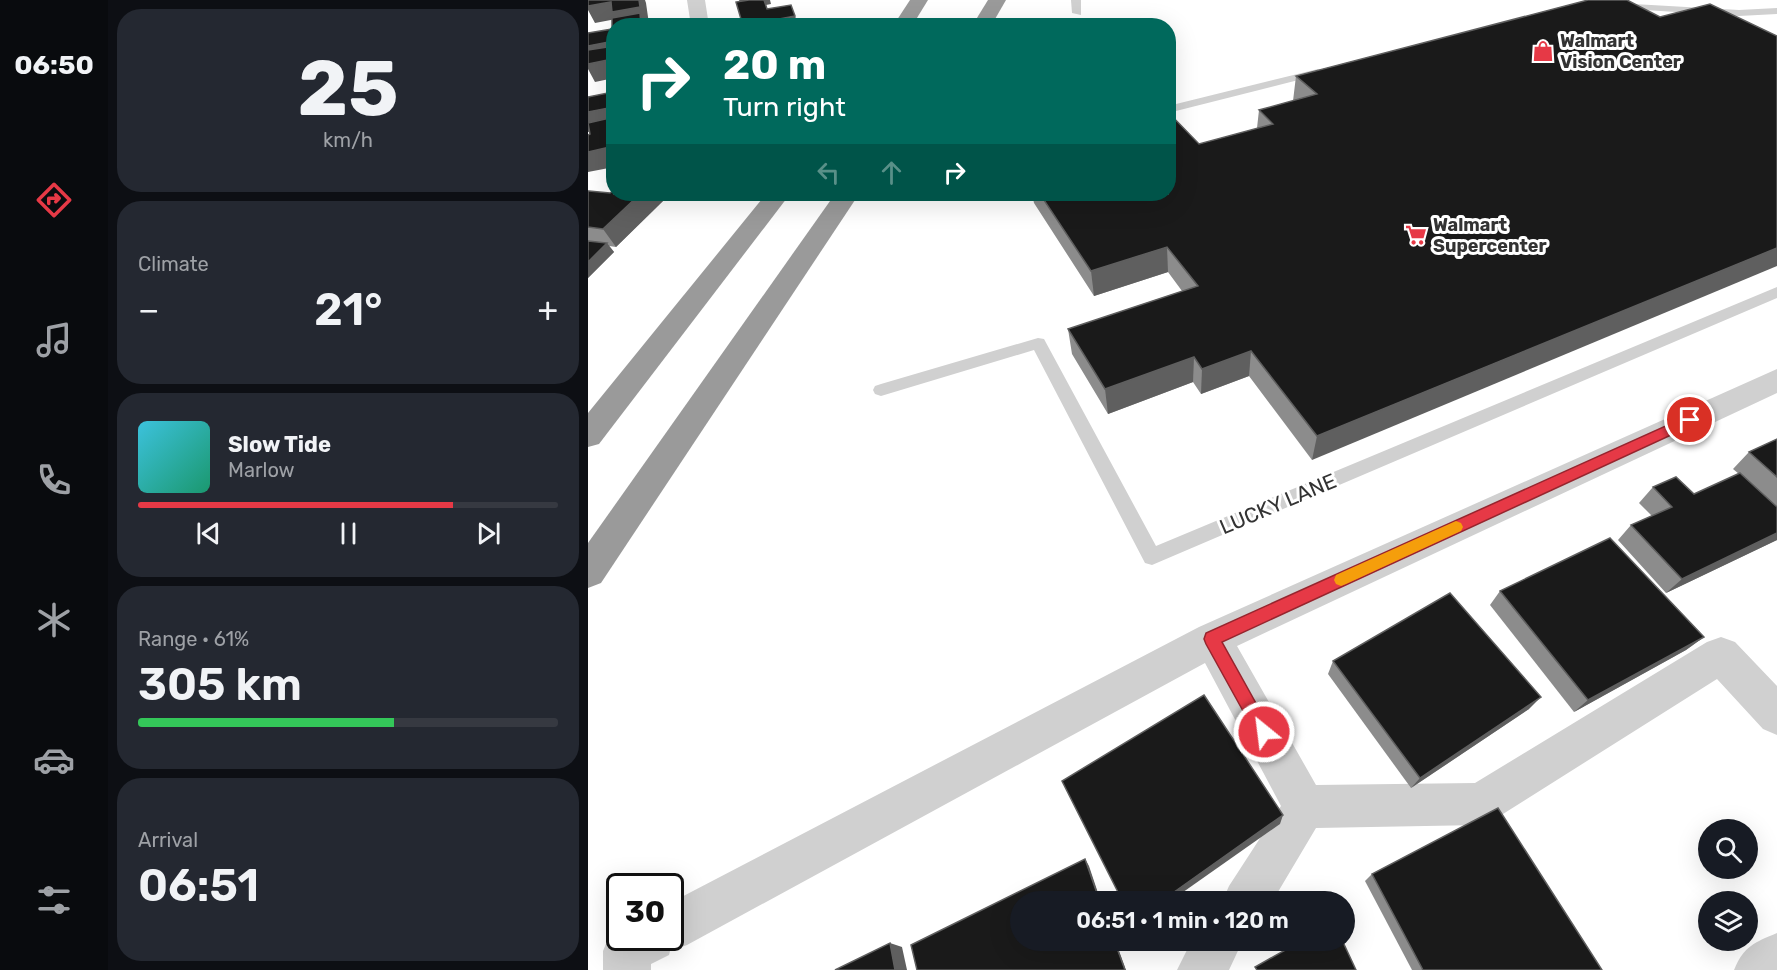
<!DOCTYPE html>
<meta charset="utf-8">
<style>
:root{--surface:#171b24;--page:#242831;--text:#f1f3f6;--muted:#9ea1a6;--line:#363941;--accent:#e63946}
body{margin:0;font-family:Rubik,sans-serif;background:var(--page);color:var(--text);height:100vh;display:flex;flex-direction:column;font-size:22px;white-space:nowrap}
*{box-sizing:border-box;margin:0}
p{font-size:20px;color:var(--muted)}
.icon{flex:none;width:33px;height:33px;fill:none;stroke:currentColor;stroke-width:2;stroke-linecap:round;stroke-linejoin:round}
.map{position:relative;flex:1;overflow:hidden}
.drawer{display:flex;flex-direction:column;gap:9px;padding:9px;background:#0d0f14;width:480px}
.drawer>*{flex:none}
.banner{position:absolute;left:18px;top:18px;width:570px;height:183px;border-radius:24px;box-shadow:0 6px 24px #0002;background:#00695c;color:#fff;overflow:hidden}
.buttons{position:absolute;left:1110px;top:819px;display:grid;gap:12px}
.buttons a{display:grid;place-items:center;width:60px;height:60px;border-radius:50%;background:var(--surface);box-shadow:0 6px 24px #0002;font-size:30px}
.speed{position:absolute;left:18px;top:873px;display:flex;gap:12px;font-size:30px;font-weight:700;text-align:center}
.speed>*{display:grid;place-content:center;width:78px;height:78px;border-radius:50%;background:var(--surface);box-shadow:0 6px 24px #0002;line-height:1}
.speed .limit{border:3px solid #111;border-radius:9px;background:#fff;color:#111}
.pin{position:absolute;display:grid;place-items:center;width:51px;height:51px;color:#fff;margin:-26px;border:3px solid #fff;border-radius:50%;box-shadow:0 2px 6px #0007}
.me{position:absolute;width:66px;margin:-33px;rotate:331deg;stroke-linejoin:round;filter:drop-shadow(0 0 4px #0008)}
.turn{display:flex;align-items:center;gap:21px;height:126px;padding:0 18px;font-size:27px}
.turn .icon{width:78px;height:78px;stroke-width:2.5}
.turn b{display:block;font-size:42px;line-height:51px}
.lanes{display:flex;align-items:center;height:57px;padding:0 18px;background:#0003;justify-content:center;gap:30px;direction:ltr}
.lanes .off{opacity:.35}
.big{font-size:45px;font-weight:600;line-height:1.1}
.drawer .widget{flex:1;display:flex;flex-direction:column;justify-content:center;gap:9px;min-width:0;padding:0 21px;border-radius:24px;background:var(--page)}
.drawer .dial{align-items:center;gap:0}
.dial b{font-size:78px;line-height:1}
.song{display:flex;align-items:center;gap:18px}
.cover{width:72px;height:72px;border-radius:9px;background:linear-gradient(135deg,hsl(190 70% 55%),hsl(160 70% 35%))}
.played{height:6px;border-radius:3px;background:linear-gradient(90deg,var(--accent) 75%,var(--line) 75%)}
.keys{display:flex;justify-content:space-around;direction:ltr}
.heat{display:flex;justify-content:space-between;align-items:center;font-size:33px;direction:ltr}
.charge{height:9px;border-radius:4px;background:linear-gradient(90deg,#34c759 61%,var(--line) 0)}
.trip{position:absolute;left:422px;top:891px;width:345px;height:60px;border-radius:30px;background:var(--surface);box-shadow:0 6px 24px #0002;font-weight:600;line-height:60px;text-align:center}
main{display:flex;flex:1;min-height:0}
.tab-bar{display:flex;flex-direction:column;width:108px;justify-content:space-around;align-items:center;background:#090b0e;color:var(--muted)}
.tab-bar .icon{width:42px;height:42px}
.tab-bar .on{color:var(--accent)}
.tab-bar b{font-size:27px;color:var(--text)}
.map>svg:first-child{display:block}
.lines{fill:none;stroke-linecap:round;stroke-linejoin:round}
.service{fill:#d0d0d0;fill-rule:evenodd}
.minor{fill:#d0d0d0;fill-rule:evenodd}
.motorway{fill:#9a9a9a;fill-rule:evenodd}
.wall{fill:#8c8c8c}
.shaded-wall{fill:#5f5f5f}
.building{fill:#1a1a1a;stroke:#5f5f5f;stroke-width:1.5}
.route{fill:#e63946;stroke:#96252e;stroke-width:1.5}
.slow{fill:#f59e0b}
.labels{text-anchor:middle;stroke-width:6;stroke-linejoin:round;paint-order:stroke}
.far-poi-label{font-size:18px;font-weight:bold;fill:#333;stroke:#fff;text-anchor:start}
.street-label{font-size:21px;fill:#333;stroke:#fff}
</style>
<main>
<nav class="tab-bar">
<b>06:50</b>
<svg class="icon on" aria-label="directions" viewBox="0 0 24 24"><path d="M12 3l9 9-9 9-9-9zM9 14v-3h6M13 9l2 2-2 2"/></svg>
<svg class="icon" aria-label="music" viewBox="0 0 24 24"><path d="M9 18V5l10-2v13"/><circle cx="6" cy="18" r="3"/><circle cx="16" cy="16" r="3"/></svg>
<svg class="icon" aria-label="phone" viewBox="0 0 24 24"><path d="M5 4h4l2 5-3 2q2 4 5 5l2-3 5 2v4C11 20 4 13 5 4z"/></svg>
<svg class="icon" aria-label="climate" viewBox="0 0 24 24"><path d="M12 3v18M4 7l16 10M4 17L20 7"/></svg>
<svg class="icon" aria-label="car" viewBox="0 0 24 24"><path d="M5 17H2v-5l4-1 3-4h7l3 4 3 1v5h-3M9 17h6M6 11h13"/><circle cx="7" cy="17" r="2"/><circle cx="17" cy="17" r="2"/></svg>
<svg class="icon" aria-label="filters" viewBox="0 0 24 24"><path d="M4 7h16M4 17h16"/><circle cx="9" cy="7" r="2"/><circle cx="15" cy="17" r="2"/></svg>
</nav>
<section class="drawer">
<div class="widget dial"><b>25</b><p>km/h</p></div>
<div class="widget"><p>Climate</p>
<div class="heat"><a>−</a><b class="big">21°</b><a>+</a></div>
</div>
<div class="widget">
<div class="song"><i class="cover"></i><div><b>Slow Tide</b><p>Marlow</p></div></div>
<div class="played"></div>
<div class="keys"><svg class="icon" aria-label="previous" viewBox="0 0 24 24"><path d="M18 5L8 12l10 7zM5 5v14"/></svg><svg class="icon" aria-label="pause" viewBox="0 0 24 24"><path d="M8 5v14M16 5v14"/></svg><svg class="icon" aria-label="next" viewBox="0 0 24 24"><path d="M6 5l10 7-10 7zM19 5v14"/></svg></div>
</div>
<div class="widget"><p>Range · 61%</p><b class="big">305 km</b><div class="charge"></div></div>
<div class="widget"><p>Arrival</p><b class="big">06:51</b></div>
</section>
<div class="map">
<svg width="1189" height="970" viewBox="0 0 1189 970">
<rect width="100%" height="100%" fill="#fff"/>
<g class="lines">
<g class="service">
<path d="M483,0H493V15L484,13Z"/>
<path d="M1028,3L1151,10L1189,8V14L1151,16L1025,8L1023,6Z"/>
<path d="M730,69L735,72L734,74L580,113V106Z"/>
<path d="M1189,287V298L564,565L557,563L446,350L293,396L287,394L285,390L287,386L293,384L450,338L456,339L568,546Z"/>
</g>
<g class="minor">
<path d="M99,0H117L121,26H103Z"/>
<path d="M1189,369V393L649,646L728,785L887,783L1119,642L1133,637L1147,642L1189,686V735L1175,729L1129,679L907,819L892,825L728,828L684,902H634L641,886L693,806L617,663L99,945L82,951L81,955L63,964V970H15V951L22,934L32,929V938H82V903L611,627Z"/>
<path d="M1189,933V970H1146C1155,947 1167,942 1189,933Z"/>
<path d="M604,940H655L641,970H589Z"/>
</g>
<g class="motorway">
<path d="M322,0H340L324,26H305Z"/>
<path d="M400,0H418L403,26H384Z"/>
<path d="M178,194H202L11,444L0,447V413Z"/>
<path d="M247,194H271L13,583L0,588V543Z"/>
</g>
</g>
<g class="wall">
<path d="M1000,0L724,460L661,376L613,394L605,382L520,414L484,354L480,329L594,291L580,272L506,296L446,203L444,194H580L669,128L671,110L705,101L708,76Z"/>
<path d="M0,191L75,201L28,247L21,246L26,252L0,278Z"/>
<path d="M1189,439V540L1078,593L1030,540L1043,525L1064,516L1051,503L1065,487L1106,494L1151,474L1145,469L1161,452Z"/>
<path d="M912,591L1116,637L1098,650L986,712L902,605Z"/>
<path d="M745,661L941,709L823,788L740,674Z"/>
<path d="M784,874L1014,970H824L777,881Z"/>
</g>
<g class="shaded-wall">
<path d="M2,0H57L58,3L61,24H58L59,26H53L28,19L7,23L0,10V6Z"/>
<path d="M151,0H182L183,4L178,5L184,21L207,16L211,26H158L155,9Z"/>
<path d="M26,41V78L7,82L0,69V46Z"/>
<path d="M26,107V127L0,132V112Z"/>
<path d="M26,146V167L0,172V152Z"/>
<path d="M52,194H70L75,201L28,247L15,229Z"/>
<path d="M19,243L26,252L0,278V262Z"/>
<path d="M579,247L580,272L506,296L503,271Z"/>
<path d="M1189,248V266L724,460L729,436Z"/>
<path d="M663,351L661,376L613,394L614,369Z"/>
<path d="M606,357L605,382L520,414L517,389Z"/>
<path d="M1189,533V540L1078,593L1094,579Z"/>
<path d="M1116,637L1098,650L986,712L1000,700Z"/>
<path d="M953,697L941,709L823,788L832,778Z"/>
<path d="M695,815L692,824L581,902H572Z"/>
<path d="M497,859L501,866L513,902H512Z"/>
<path d="M526,940H527L538,970H537Z"/>
<path d="M302,943L314,947L319,970H307Z"/>
</g>
<g class="building">
<path d="M0,0H51L52,7L24,12L23,2L0,6Z"/>
<path d="M161,0H176L179,9L203,5L207,16L155,26L148,2Z"/>
<path d="M1000,0H1039L1072,17L1122,4L1189,36V248L729,436L663,351L614,369L606,357L517,389L480,329L610,286L579,247L503,271L452,194H580V112L611,144L685,124L671,110L729,94L708,76Z"/>
<path d="M52,13L53,26H26V41L0,46V33L24,29V18Z"/>
<path d="M26,46V71L25,59L0,64V50Z"/>
<path d="M25,79H26V107L0,112V97L25,92Z"/>
<path d="M26,117V146L0,152V135L2,134L0,123Z"/>
<path d="M26,190V194H52L15,229L0,227V191H1L22,193Z"/>
<path d="M0,241L19,243L0,262Z"/>
<path d="M1189,439V477L1161,452Z"/>
<path d="M1152,473L1189,507V533L1094,579L1043,525L1084,507L1065,487L1088,477L1106,494Z"/>
<path d="M1022,538L1116,637L1000,700L912,591Z"/>
<path d="M862,593L953,697L832,778L745,661Z"/>
<path d="M616,695L695,815L572,902H535L474,781Z"/>
<path d="M910,808L1014,970H835L784,874Z"/>
<path d="M497,859L512,902H432V940H526L537,970H329L323,945Z"/>
<path d="M715,940H754L768,970H669L667,967Z"/>
<path d="M302,943L307,970H247Z"/>
</g>
<path class="route" d="M1102,415L1107,417L1108,420L1107,424L634,642L684,732L682,738L676,741L670,738L618,644L616,639L618,633Z"/>
<path class="slow" d="M868,521L873,523L875,527L873,531L758,584L753,586L748,584L746,580L748,575Z"/>
<defs>
<symbol id="shop-bare" viewBox="-9 -9 18 18"><path d="M-5-2.5h2.3a2.7 3.5 0 0 1 5.4 0H5L5.5 6h-11ZM-1.5-2.5h3a1.5 2.3 0 0 0-3 0Z" fill="#e63946" stroke="#fff" stroke-width="2.5" paint-order="stroke"/></symbol>
<symbol id="supermarket-bare" viewBox="-9 -9 18 18"><path d="M-6-5.5h2.5l.6 2H6L4.5 2H-2.5L-4.4-4H-6ZM-1.5 3.2a1.3 1.3 0 1 0 .1 0ZM3 3.2a1.3 1.3 0 1 0 .1 0Z" fill="#e63946" stroke="#fff" stroke-width="2.5" paint-order="stroke"/></symbol>
</defs>
<g fill-rule="evenodd">
<use href="#shop-bare" x="940" y="36" width="30" height="30"/>
<use href="#supermarket-bare" x="813" y="220" width="30" height="30"/>
</g>
<g class="labels">
<g class="far-poi-label">
<text x="972" y="47">Walmart<tspan x="972" dy="21">Vision Center</tspan></text>
<text x="845" y="231">Walmart<tspan x="845" dy="21">Supercenter</tspan></text>
</g>
<g class="street-label">
<text transform="translate(690 504) rotate(-23)" y="7">LUCKY LANE</text>
</g>
</g>
</svg>
<div class="buttons">
<a><svg class="icon" aria-label="search" viewBox="0 0 24 24"><circle cx="10" cy="10" r="6"/><path d="M15 15l6 6"/></svg></a>
<a><svg class="icon" aria-label="layers" viewBox="0 0 24 24"><path d="M12 4l9 5-9 5-9-5zM3 14l9 5 9-5"/></svg></a>
</div>
<div class="speed"><div class="limit">30</div></div>
<div class="pin" style="left:1102px;top:420px;background:#d93025"><svg class="icon" aria-label="arrive" viewBox="0 0 24 24"><path d="M6 21V4h12l-3 4 3 4H6"/></svg></div>
<svg class="me" style="left:676px;top:732px" viewBox="-20 -20 40 40"><circle r="17" fill="#e63946" stroke="#fff" stroke-width="3"/><path d="M0-11L8 9 0 5-8 9z" fill="#fff"/></svg>
<div class="trip">06:51 · 1 min · 120 m</div>
<div class="banner">
<div class="turn"><svg class="icon" aria-label="right" viewBox="0 0 24 24"><path d="M7 20v-9h11M14 6l5 5-5 5"/></svg><div><b>20 m</b>Turn right</div></div>
<div class="lanes"><svg class="icon off" aria-label="left" viewBox="0 0 24 24"><path d="M17 20v-9H6M10 6l-5 5 5 5"/></svg><svg class="icon off" aria-label="ahead" viewBox="0 0 24 24"><path d="M12 20V5M6 11l6-6 6 6"/></svg><svg class="icon" aria-label="right" viewBox="0 0 24 24"><path d="M7 20v-9h11M14 6l5 5-5 5"/></svg></div>
</div>
</div>
</main>
